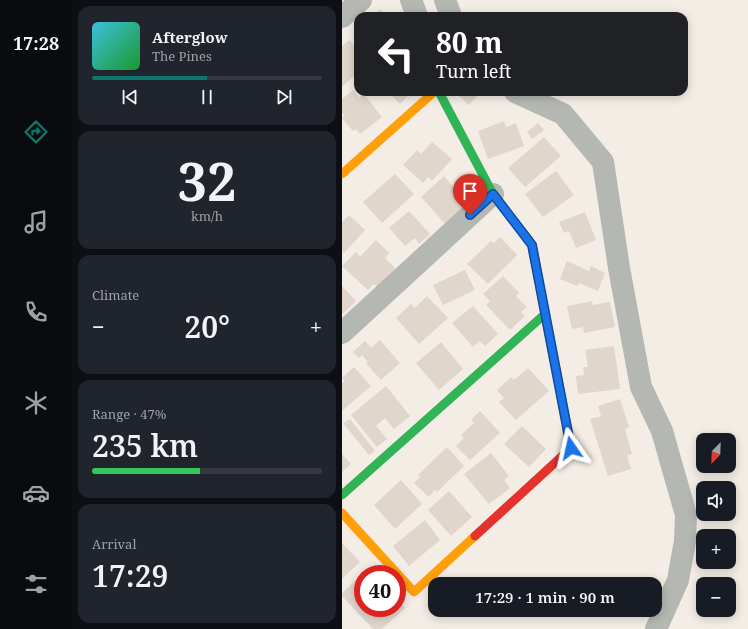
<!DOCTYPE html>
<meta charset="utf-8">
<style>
:root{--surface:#171b24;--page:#20242c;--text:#f1f3f6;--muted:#9ea1a6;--line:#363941;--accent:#0f766e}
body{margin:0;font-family:"Noto Serif",serif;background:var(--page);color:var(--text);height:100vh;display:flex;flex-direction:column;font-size:15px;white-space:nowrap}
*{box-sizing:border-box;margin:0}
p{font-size:13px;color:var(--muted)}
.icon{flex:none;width:22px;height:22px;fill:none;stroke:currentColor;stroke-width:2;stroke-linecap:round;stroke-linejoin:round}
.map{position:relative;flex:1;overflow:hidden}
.details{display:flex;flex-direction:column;gap:6px;padding:6px;background:#0d0f14;width:270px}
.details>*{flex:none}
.banner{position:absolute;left:12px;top:12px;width:334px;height:84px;border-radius:12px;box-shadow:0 2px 10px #0003;background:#202124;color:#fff;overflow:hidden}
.needle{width:26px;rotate:203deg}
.tools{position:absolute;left:354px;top:433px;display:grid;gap:8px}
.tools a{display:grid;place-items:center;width:40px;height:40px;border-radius:8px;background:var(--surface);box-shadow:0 2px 10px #0003;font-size:20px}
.speed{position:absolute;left:12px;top:565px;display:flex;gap:8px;font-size:20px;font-weight:700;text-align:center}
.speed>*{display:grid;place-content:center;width:52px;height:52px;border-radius:50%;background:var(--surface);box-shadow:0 2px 10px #0003;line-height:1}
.speed .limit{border:6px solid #d22;background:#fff;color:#111}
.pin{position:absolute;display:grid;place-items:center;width:34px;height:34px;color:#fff;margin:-41px -17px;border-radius:50% 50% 50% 0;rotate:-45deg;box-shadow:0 0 4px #0007}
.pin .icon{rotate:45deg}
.me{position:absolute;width:44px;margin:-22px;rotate:349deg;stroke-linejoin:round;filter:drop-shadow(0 0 3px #0008)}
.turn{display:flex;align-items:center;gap:14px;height:84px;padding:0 16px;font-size:18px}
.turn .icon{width:52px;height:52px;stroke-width:2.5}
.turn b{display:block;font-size:28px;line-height:34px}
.big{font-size:30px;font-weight:600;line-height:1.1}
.details .tile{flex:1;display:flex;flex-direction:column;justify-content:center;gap:6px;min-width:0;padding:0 14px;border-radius:12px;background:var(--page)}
.details .dial{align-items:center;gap:0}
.dial b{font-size:52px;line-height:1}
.song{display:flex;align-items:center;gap:12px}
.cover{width:48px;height:48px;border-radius:6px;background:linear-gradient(135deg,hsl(190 70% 55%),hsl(130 70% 35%))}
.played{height:4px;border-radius:2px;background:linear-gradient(90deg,var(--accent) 50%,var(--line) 50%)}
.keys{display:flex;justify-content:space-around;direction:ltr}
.heat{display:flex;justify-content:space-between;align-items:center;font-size:22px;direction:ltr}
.charge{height:6px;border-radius:3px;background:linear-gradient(90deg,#34c759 47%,var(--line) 0)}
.trip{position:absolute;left:86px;top:577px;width:234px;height:40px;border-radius:12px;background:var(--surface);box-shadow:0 2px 10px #0003;font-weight:600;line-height:40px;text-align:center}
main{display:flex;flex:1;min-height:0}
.tabs{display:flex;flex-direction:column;width:72px;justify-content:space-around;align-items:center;background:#090b0e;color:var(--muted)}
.tabs .icon{width:28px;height:28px}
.tabs .active{color:var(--accent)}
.tabs b{font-size:18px;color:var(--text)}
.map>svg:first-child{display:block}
.building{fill:#e0d6cc}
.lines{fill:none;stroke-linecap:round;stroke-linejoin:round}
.street{stroke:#b4b7b2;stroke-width:22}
.fast{stroke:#30b455;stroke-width:9}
.slow{stroke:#ff9f0a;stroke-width:9}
.jam{stroke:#e5322d;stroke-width:9}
.route-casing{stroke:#114b97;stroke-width:10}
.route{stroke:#1a73e8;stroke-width:7}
</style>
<main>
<nav class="tabs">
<b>17:28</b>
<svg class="icon active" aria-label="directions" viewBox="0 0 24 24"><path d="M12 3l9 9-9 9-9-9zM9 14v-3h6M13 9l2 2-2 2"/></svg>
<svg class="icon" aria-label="music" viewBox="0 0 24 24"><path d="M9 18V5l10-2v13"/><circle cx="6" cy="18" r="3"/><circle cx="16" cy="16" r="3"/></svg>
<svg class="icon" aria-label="phone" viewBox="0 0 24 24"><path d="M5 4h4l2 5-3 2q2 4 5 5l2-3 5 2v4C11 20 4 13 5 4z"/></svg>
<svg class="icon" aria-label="climate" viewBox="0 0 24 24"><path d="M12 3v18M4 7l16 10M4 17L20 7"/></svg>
<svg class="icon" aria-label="car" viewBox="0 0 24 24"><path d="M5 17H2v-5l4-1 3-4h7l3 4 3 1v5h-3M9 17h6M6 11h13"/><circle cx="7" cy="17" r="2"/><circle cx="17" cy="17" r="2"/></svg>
<svg class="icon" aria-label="filters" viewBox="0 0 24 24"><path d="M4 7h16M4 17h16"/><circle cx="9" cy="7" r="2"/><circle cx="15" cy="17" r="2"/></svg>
</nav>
<section class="details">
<div class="tile">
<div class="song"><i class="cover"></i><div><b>Afterglow</b><p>The Pines</p></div></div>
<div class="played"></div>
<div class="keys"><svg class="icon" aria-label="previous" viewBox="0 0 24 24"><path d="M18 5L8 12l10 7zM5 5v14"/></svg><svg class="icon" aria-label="pause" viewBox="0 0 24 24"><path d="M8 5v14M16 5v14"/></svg><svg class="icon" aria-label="next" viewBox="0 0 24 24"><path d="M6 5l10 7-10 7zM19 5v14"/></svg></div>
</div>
<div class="tile dial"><b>32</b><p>km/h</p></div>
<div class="tile"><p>Climate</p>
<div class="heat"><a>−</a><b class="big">20°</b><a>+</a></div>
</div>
<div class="tile"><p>Range · 47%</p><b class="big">235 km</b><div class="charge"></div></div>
<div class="tile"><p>Arrival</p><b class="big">17:29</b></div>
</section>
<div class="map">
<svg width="406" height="629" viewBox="0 0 406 629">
<rect width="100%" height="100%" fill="#f4ede6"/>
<g class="building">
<path d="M38,9L44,16H30Z"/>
<path d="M7,40L16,49V72L0,87V46Z"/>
<path d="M11,90L17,98L22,94L40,117L18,134L14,129L11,131L0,118L3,116L0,113V99Z"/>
<path d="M46,92H70L58,104Z"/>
<path d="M119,92H139L127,105L116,95Z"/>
<path d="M162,121L164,127L174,123L182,146L146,159L136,131Z"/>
<path d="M196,123L202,130L190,139L185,132Z"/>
<path d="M202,137L219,156L183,187L166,168Z"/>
<path d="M90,142L110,159L90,181L86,177L81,183L61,165L75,150L79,154Z"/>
<path d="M214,171L232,195L201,217L183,194Z"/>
<path d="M53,174L72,194L40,223L21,202Z"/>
<path d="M102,176L121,198L115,203L122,210L105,226L79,197Z"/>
<path d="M67,211L88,234L77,244L73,238L63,246L47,228Z"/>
<path d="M243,212L254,240L234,248L227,231L222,233L217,222Z"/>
<path d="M7,215L23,230L2,253L0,251V222Z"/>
<path d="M158,237L175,255L146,284L125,264L149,241L152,243Z"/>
<path d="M34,240L47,253L43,258L54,269L36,288L32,284L26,290L0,266L14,252L18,257Z"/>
<path d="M225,261L247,271L249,266L263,273L256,291L237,283L235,286L218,279Z"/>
<path d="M123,270L133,290L101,305L91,285Z"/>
<path d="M161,276L177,293L174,296L185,307L179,312L183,316L168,330L144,305L148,301L141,294Z"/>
<path d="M0,286L14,301L1,314L0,312Z"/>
<path d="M85,296L106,318L77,344L54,318L69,304L73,308Z"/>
<path d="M250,301L251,305L268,302L273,327L242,333L241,327L230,329L225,306Z"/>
<path d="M131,306L156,334L143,346L138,341L131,347L110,323Z"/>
<path d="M38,340L58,363L39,380L24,363L26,362L20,355L17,358L11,352L23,341L29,348Z"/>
<path d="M99,342L121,369L97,390L74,363Z"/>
<path d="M272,346L278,389L236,394L234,376L242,375L241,367H246L243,350Z"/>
<path d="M12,367L29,386L0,411V383L3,381L0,378Z"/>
<path d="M186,368L207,391L174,420L157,402L162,398L155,390L169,377L172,380Z"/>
<path d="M44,386L68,416L52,429L43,418L34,426L45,439L35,447L9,415Z"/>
<path d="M278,399L287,427L283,429L290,454L285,455L289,469L266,476L248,419L259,416L256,406Z"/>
<path d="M138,411L158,433L128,460L114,446L122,438L119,435L132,423L129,420Z"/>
<path d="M8,419L33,451L27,455L1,423Z"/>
<path d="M180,426L204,449L187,467L162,444Z"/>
<path d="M105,447L122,466L95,492L93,490L87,497L72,483L78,477L76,475Z"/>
<path d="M149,453L167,476L162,480L168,488L147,504L122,474Z"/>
<path d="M0,454L9,464L0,472Z"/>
<path d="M59,480L80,504L53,529L32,505Z"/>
<path d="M107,491L130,517L109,536L86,510Z"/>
<path d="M83,520L98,540L67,566L51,546Z"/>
<path d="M0,543L18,562L0,579Z"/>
<path d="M26,568L32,574H21V608H55V599L63,608L40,629H31L0,596V593Z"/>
</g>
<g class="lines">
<g class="street">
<path d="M69,0L75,16"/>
<path d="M103,0L109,16"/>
<path d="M0,17L19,0"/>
<path d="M173,92L221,114L261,162L277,268L299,387L320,431L344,515L343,541L336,580L314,629"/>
<path d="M0,333L151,194"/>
</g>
<g class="fast">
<path d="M97,92L151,194L185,238"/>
<path d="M0,495L203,314"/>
</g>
<g class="slow">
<path d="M0,174L92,92"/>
<path d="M0,513L72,592L133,536"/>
</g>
<path class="jam" d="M133,536L229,448L190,245L185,238"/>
</g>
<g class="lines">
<defs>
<path id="route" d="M128,215L151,194L190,245L229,448"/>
</defs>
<use href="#route" class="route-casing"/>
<use href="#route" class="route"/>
</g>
</svg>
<div class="tools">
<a><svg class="needle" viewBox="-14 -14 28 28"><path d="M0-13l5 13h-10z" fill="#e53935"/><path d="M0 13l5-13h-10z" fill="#9ea1a6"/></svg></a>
<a><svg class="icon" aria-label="sound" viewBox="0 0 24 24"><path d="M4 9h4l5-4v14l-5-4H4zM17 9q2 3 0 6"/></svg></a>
<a>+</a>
<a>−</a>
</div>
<div class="speed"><div class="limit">40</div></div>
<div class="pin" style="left:128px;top:215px;background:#d93025"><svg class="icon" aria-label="arrive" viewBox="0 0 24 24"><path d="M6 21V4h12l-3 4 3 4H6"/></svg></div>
<svg class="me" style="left:229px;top:448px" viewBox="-20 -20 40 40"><path d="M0-17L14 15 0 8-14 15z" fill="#1a73e8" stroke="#fff" stroke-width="4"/></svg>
<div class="trip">17:29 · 1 min · 90 m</div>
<div class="banner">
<div class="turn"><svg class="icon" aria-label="left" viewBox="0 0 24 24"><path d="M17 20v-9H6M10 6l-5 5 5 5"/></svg><div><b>80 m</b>Turn left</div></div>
</div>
</div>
</main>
